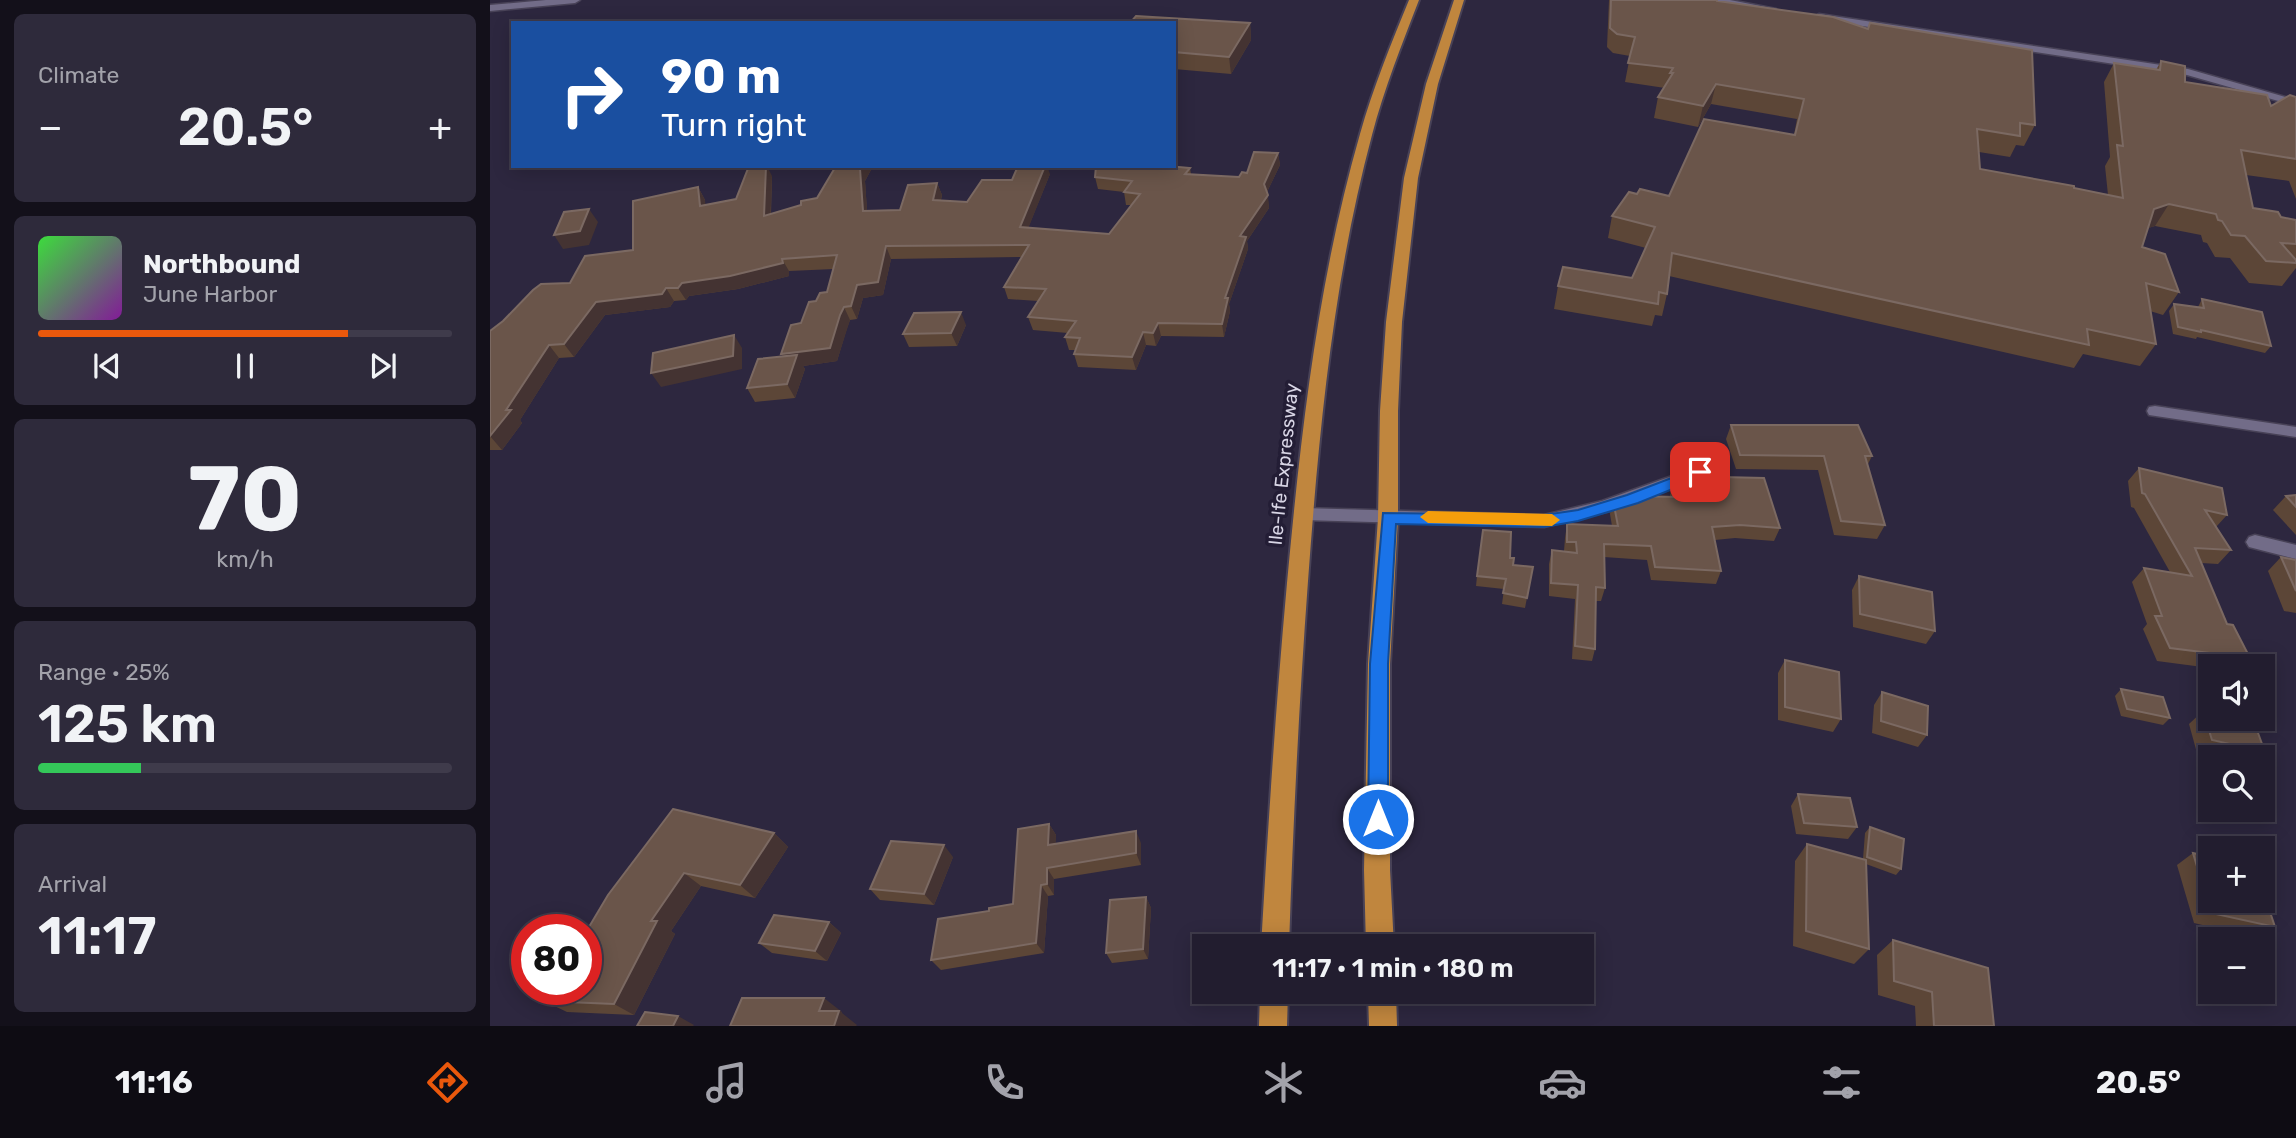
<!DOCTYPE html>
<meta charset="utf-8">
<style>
:root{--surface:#221d2f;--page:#2e2a3b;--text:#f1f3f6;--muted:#a2a2aa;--line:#3f3b4b;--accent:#ea580c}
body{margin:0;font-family:Rubik,sans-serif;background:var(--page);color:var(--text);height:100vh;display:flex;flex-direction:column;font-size:26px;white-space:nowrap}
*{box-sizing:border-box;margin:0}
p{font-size:23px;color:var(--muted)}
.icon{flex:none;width:38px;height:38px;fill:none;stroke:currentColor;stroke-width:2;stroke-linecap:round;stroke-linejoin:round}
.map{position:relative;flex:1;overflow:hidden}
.sheet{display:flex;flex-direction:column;gap:14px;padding:14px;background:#13101a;width:490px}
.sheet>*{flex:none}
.hud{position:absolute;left:21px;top:21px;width:665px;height:147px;border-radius:0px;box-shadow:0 4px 18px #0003,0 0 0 2px var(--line);background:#1a4fa0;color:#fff;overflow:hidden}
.controls{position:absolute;left:1708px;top:654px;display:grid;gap:14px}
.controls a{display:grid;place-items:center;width:77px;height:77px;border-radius:0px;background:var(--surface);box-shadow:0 4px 18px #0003,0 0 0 2px var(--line);font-size:35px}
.speed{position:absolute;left:21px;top:914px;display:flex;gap:14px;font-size:35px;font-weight:700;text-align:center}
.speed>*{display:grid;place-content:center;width:91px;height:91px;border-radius:50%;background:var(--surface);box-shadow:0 4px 18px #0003,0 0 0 2px var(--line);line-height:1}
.speed .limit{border:10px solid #d22;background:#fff;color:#111}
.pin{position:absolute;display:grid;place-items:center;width:60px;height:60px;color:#fff;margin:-30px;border-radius:14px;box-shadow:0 4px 10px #0006}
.me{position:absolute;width:77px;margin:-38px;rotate:0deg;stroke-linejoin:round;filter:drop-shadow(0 0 5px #0008)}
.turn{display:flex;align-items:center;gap:24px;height:147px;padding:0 35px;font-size:32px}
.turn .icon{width:91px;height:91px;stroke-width:2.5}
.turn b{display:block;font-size:49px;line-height:60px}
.big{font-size:52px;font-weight:600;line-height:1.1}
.sheet .widget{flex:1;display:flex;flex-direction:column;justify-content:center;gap:10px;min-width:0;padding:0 24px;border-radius:10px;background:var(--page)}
.sheet .dial{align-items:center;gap:0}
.dial b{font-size:91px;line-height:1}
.song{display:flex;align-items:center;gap:21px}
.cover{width:84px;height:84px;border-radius:10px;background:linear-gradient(135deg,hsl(120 70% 55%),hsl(290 70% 35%))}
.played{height:7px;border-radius:4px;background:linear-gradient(90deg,var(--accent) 75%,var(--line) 75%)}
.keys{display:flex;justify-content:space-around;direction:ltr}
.heat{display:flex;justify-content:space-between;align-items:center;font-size:38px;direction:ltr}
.charge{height:10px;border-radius:5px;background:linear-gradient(90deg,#34c759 25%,var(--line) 0)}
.trip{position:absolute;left:702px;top:934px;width:402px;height:70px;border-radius:0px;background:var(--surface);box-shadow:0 4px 18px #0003,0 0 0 2px var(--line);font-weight:600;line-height:70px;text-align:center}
.tab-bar{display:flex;height:112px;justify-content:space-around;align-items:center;background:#0e0c13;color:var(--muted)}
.tab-bar .icon{width:49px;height:49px}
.tab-bar .active{color:var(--accent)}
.tab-bar b{font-size:32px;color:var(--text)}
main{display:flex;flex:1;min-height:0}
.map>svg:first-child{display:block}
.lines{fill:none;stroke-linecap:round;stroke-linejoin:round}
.minor-casing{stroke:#484257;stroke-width:3}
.trunk-casing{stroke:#484257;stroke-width:4}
.minor{fill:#726c88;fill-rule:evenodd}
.trunk{fill:#c0863e;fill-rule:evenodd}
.wall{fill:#5c4637}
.shaded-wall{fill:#443332}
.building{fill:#6a554a;stroke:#7b6962;stroke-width:2}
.route{fill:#1a73e8;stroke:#114b97;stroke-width:2}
.slow{fill:#f59e0b}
.labels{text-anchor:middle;stroke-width:7;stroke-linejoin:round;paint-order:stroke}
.street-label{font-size:19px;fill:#d8d5e5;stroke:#231d35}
</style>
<main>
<section class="sheet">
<div class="widget"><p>Climate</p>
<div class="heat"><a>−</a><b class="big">20.5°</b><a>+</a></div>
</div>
<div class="widget">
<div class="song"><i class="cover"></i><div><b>Northbound</b><p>June Harbor</p></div></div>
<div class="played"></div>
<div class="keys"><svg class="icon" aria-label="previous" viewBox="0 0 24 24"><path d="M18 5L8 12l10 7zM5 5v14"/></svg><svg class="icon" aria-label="pause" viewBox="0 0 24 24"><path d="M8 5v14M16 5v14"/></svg><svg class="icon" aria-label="next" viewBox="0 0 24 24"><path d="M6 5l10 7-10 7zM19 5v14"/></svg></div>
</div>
<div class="widget dial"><b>70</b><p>km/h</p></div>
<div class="widget"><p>Range · 25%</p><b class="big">125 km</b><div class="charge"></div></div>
<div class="widget"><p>Arrival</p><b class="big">11:17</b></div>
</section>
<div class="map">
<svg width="1806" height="1026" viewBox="0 0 1806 1026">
<rect width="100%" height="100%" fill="#2d273f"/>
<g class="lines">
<defs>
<g id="minor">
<path d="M56,0H90L85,3L0,11V5Z"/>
<path d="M1217,0H1240L1286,9L1281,12Z"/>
<path d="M1329,14L1698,69L1806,100V106L1697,75L1326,19L1324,17Z"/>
<path d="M1665,406L1806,427V437L1659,415L1657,411L1659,407Z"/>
<path d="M1210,466L1216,468L1218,472L1216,476L1120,511L1054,527L813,520L807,519L804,514L807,509L813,508L1054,515L1112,501Z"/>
<path d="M1765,535L1806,545V559L1759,547L1756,542L1759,537Z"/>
</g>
<g id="trunk">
<path d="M919,0H929C912,44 894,89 882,135C843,281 829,431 818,581C809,703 803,825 799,947H771C778,825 786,704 797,583C811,432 828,280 870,134C883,88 901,44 919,0Z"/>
<path d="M964,0H974L948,84L928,178L912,322L908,411V518L900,664V870L904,947H876L874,870L878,664L888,518L890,411L896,322L914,178L936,84Z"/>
<path d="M770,992H798L797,1026H769Z"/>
<path d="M878,992H906L907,1026H879Z"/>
</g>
</defs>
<use href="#minor" class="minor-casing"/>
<use href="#trunk" class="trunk-casing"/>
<use href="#minor" class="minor"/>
<use href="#trunk" class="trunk"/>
</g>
<g class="wall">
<path d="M1119,0H1227V1L1545,125L1534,146L1526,145L1520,157L1489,152L1490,169L1618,195L1615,166L1620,157L1614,82L1624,63L1666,70L1671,61L1695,82L1781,106L1806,97V199L1799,181L1756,175L1763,208L1791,217L1806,220V268L1792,286L1759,283L1740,258L1725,257L1717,243L1713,242L1711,235L1665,226L1658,228L1652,247L1689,292L1673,315L1660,311L1666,344L1650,366L1593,354L1584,368L1179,276L1177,294L1172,316L1165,315L1162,326L1064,309L1068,286L1142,278L1156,248L1118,238L1122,216L1147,194L1179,196L1304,135L1307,119L1221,104L1208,127L1164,118L1168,97L1175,88L1135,82L1140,56L1123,53L1117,47Z"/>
<path d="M684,23H760L761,40L741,74L684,69Z"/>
<path d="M788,153L790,165L777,192L779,208L757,241L758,249L739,304L740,311L734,337L671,336L666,346L656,345L646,370L588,367L584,354L585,350H579L575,337L578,333L543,330L538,317L548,301L518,299L514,287L531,257L401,259L393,295L373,298L367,319L360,320L357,328L347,361L313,366L315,369L305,398L265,402L257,388L293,357L311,323L326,301L337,292L344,269L299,271V276L248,289L199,296L196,300L184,301L180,307L115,315L84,357L69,358L30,420L32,423L12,450H0V331L80,283L143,250L208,187L215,200V205L246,199L282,176L281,214L311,205L327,198L346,166H382V168L375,181L377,211L410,210L447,183L452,195L451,200L477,202L522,180L560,174L538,228L619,234L641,205H636L634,192L608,189L605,177L700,168L701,174L749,177Z"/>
<path d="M1712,299L1781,346L1775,353L1707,337L1706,339L1683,334L1679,311L1684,304L1708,307Z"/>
<path d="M476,325L467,346L419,347L413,334Z"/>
<path d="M1241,425L1382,456L1377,466L1395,525L1387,539L1344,535L1328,470L1246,469L1236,439Z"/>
<path d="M1649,468L1737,515L1726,527L1741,550L1728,564L1711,563L1737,624L1760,658L1751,667H1720V668L1667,661L1653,629L1657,624L1642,582L1654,568L1680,572L1644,508L1641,507L1638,481Z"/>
<path d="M1231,477L1290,528L1284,541L1245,538L1225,540L1231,571L1226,584L1161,580L1157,560L1114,557L1115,588L1111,601H1106L1105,649L1102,661L1082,659L1085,599L1059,596V564L1062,550L1074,551L1075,538L1077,524L1122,526L1120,514L1123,500L1180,497V495L1184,481L1230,480Z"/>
<path d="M1806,495V535L1783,510L1796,496Z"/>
<path d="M1791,557L1806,560V613L1794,611L1778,571Z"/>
<path d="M1020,558L1023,565L1043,567L1035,608L1012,604L1014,589L986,586L987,576Z"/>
<path d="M1369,576L1445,631L1436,644L1363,627L1362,590Z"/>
<path d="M1295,660L1351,719L1343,732L1288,720V673Z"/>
<path d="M1631,689L1680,718L1673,725L1631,716L1625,696Z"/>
<path d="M1392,692L1437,735L1428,747L1382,733L1384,705Z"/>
<path d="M1713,711L1775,752L1767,758H1730L1707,753L1699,724Z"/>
<path d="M1308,794L1367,827L1358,839L1306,834L1301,806Z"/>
<path d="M559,824L566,835L565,844L651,843V865L564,879V895L558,896L554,953L451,970L441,960L499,911L523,904Z"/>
<path d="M1380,827L1411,869L1406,875L1376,864L1379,949L1364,964L1303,946L1305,861L1317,844L1373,859L1375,833Z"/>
<path d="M284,833L298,847L265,898L211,886L181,931L185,934L144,1015L77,1012L54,1001L118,895Z"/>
<path d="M1703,853L1785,927L1767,938L1704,923L1687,865Z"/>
<path d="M463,857L444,905L390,900L380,889Z"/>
<path d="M656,897L661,908L658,959L622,963L616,953Z"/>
<path d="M339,922L351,933L337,961L282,953L269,943Z"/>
<path d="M1403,940L1504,1026H1426L1425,1006L1388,995L1387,955Z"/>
</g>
<g class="shaded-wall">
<path d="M760,23L761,40L741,74L739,57Z"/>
<path d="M1226,84L1221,104L1208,127L1213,106Z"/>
<path d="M788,153L790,165L775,196L774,184Z"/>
<path d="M276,166H277L282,176L280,228L274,216Z"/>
<path d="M371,166H382V168L375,181L378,224L373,211L370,169Z"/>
<path d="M555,166H557L560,174L534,239L530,227Z"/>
<path d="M447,183L452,195L447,212L443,200Z"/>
<path d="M208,187L215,200L217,219L210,206Z"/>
<path d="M778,195L779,208L757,241L758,249L739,304L740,311L734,337L732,324L735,298L750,236Z"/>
<path d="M1679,204L1665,226L1650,231L1664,209Z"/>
<path d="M99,209L108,222L99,245L73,249L64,235Z"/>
<path d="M396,246L401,259L393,295L373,298L367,319L361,306L367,285Z"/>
<path d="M292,259L299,271V276L248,289L199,296L196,300L188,288L192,283Z"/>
<path d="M176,288L184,301L180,307L115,315L84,357L74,344L106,302Z"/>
<path d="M354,307L360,320L347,361L313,366L315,369L305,398L297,384L299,367L291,354L350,315Z"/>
<path d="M471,312L476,325L467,346L461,333Z"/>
<path d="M668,323L671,336L666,346L663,333Z"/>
<path d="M653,332L656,345L646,370L642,357Z"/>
<path d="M244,335L252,348V369L171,387L161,373Z"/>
<path d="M59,345L69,358L30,420L32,423L12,450L0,436Z"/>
<path d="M559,824L566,835L565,857L558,845Z"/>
<path d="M646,831L651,843V865L646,853Z"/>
<path d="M284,833L298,847L265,898L250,885Z"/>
<path d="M454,845L463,857L444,905L434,894Z"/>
<path d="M557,868L564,879V895L557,884Z"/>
<path d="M194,873L211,886L181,931L185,934L144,1015L124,1004L161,921Z"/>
<path d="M551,885L558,896L554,953L546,943Z"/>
<path d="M656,897L661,908L658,959L653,949Z"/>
<path d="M339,922L351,933L337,961L325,951Z"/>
<path d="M334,998L352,1012V1013L367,1025L366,1026H344L329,1011Z"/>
<path d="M188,1016L204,1025L203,1026H183Z"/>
</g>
<g class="building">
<path d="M1121,0H1227V1L1343,17L1378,29L1380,23L1542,50L1545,125L1530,123V136L1487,129L1490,169L1584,186V188L1633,198L1627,145L1633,146L1624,63L1670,70L1671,61L1695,66V82L1777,95L1781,106L1800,95L1806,97V159L1751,150L1763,208L1788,212L1791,217L1806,220V244L1791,243L1806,260V263L1776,261L1755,236L1741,235L1732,221L1728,220L1726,214L1679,204L1664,209L1652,247L1675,254L1689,292L1656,283L1666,344L1597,329L1599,345L1182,253L1177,294L1169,292L1168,304L1068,286L1073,267L1142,278L1165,227L1122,216L1139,192L1147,194L1150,189L1179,196L1214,119L1305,135L1314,99L1226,84L1213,106L1168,97L1183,73H1180L1183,68L1138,63L1145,37L1127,34L1120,28Z"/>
<path d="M646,16L760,23L739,57L684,52V23H640Z"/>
<path d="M764,152L788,153L774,184L778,195L750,236L756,237L735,298H738L732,324L668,323L663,333L653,332L642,357L584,354L590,338L575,337L586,321L538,317L556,289L514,287L539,245L396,246L388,282L367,285L361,306L354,307L350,315L340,348L291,354L301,325L311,323L319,302L326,301L330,293L337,292L347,255L292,259L293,263L240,276L192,283L188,288H176L172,294L106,302L74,344L59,345L16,410H21L0,436V331L13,321L43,290L51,284L80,283L95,256L143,250V201L208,187L210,206L246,199L259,166H276L274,216L311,205V201L327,198L346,166H371L370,169L373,211L410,210L418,185L447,183L443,200L477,202L492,180H522L528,166H555L530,227L619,234L650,194L634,192L642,181L605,177L606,166H678L700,168L695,174L749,177L752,172L757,173Z"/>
<path d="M99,209L90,231L64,235L74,212Z"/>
<path d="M1712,299L1772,312L1781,346L1711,330V332L1688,327L1684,304L1714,308Z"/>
<path d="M471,312L461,333L413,334L424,313Z"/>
<path d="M244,335L243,356L161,373L163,353Z"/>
<path d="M307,355L297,384L257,388L268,359Z"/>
<path d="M1241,425H1368L1382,456H1375L1395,525L1351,521L1334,456L1250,455Z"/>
<path d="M1649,468L1732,488L1737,515L1715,510L1741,550L1705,548L1737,624L1743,625L1760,658L1680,648L1665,616H1672L1654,568L1702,576L1655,494L1652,493Z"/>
<path d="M1231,477L1274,478L1290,528L1250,525L1222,527L1231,571L1165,567L1161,546L1114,544L1115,588L1106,587L1105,649L1085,646L1088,585L1061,583L1062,550L1087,553L1086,542H1077V524L1128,526L1123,500L1136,496L1189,497L1184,481L1232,480Z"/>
<path d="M1806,495V507L1796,496Z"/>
<path d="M993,530L1021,532L1020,558H1024L1023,565L1043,567L1037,598L1013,593L1016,579L987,576Z"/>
<path d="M1791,557L1806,560V591Z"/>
<path d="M1369,576L1442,592L1445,631L1370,614Z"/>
<path d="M1295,660L1349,672L1351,719L1295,707Z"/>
<path d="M1631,689L1673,697L1680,718L1637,709Z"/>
<path d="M1392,692L1438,706L1437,735L1391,721Z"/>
<path d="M1713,711L1720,713V719H1749L1764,722L1775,752L1722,740Z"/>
<path d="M1308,794L1360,798L1367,827L1314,823Z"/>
<path d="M183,809L284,833L250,885L194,873L161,921H167L124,1004L54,1001L62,989H96V932L118,895Z"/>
<path d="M559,824L558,845L646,831V853L557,868V884L551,885L546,943L441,960L448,919L499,911V908L523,904L528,829Z"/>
<path d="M1380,827L1414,839L1411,869L1377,857Z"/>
<path d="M401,841L454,845L434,894L380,889Z"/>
<path d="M1317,844L1376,860L1379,949L1316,931Z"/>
<path d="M1703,853L1720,857V901H1773V891L1785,927L1721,913Z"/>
<path d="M656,897L653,949L616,953L620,900Z"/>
<path d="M284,915L339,922L325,951L269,943Z"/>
<path d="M1403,940L1498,968L1504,1026H1444L1442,992L1404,981Z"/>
<path d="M252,998H334L329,1011H349L344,1026H240Z"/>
<path d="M155,1012L188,1016L183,1026H147Z"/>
</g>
<path class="route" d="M1210,467L1215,469L1218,472L1215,476L1148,503L1088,521L1054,527L906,524L898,664V819L895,826L888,828L881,826L878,819L880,664L893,513L1054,515L1088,510L1137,495Z"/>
<path class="slow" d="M938,511L1062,514L1070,520L1062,526L938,523L930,517Z"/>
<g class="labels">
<g class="street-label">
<text transform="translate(793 464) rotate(-84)" y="7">Ile-Ife Expressway</text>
</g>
</g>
</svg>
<div class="controls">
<a><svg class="icon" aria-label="sound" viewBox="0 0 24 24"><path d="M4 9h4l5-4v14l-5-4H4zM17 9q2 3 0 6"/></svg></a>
<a><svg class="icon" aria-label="search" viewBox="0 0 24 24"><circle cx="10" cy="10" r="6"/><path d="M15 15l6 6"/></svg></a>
<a>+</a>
<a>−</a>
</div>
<div class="speed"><div class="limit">80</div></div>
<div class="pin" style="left:1210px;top:472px;background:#d93025"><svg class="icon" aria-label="arrive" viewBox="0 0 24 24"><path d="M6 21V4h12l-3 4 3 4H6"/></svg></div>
<svg class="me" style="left:888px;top:819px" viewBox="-20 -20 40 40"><circle r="17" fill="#1a73e8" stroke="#fff" stroke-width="3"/><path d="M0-11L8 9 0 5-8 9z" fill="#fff"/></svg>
<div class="trip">11:17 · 1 min · 180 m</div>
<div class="hud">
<div class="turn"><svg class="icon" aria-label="right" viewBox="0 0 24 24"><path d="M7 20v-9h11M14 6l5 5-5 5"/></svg><div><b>90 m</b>Turn right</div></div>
</div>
</div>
</main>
<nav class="tab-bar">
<b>11:16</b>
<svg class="icon active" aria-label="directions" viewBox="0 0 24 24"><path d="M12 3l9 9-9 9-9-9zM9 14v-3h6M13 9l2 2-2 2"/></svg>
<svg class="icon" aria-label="music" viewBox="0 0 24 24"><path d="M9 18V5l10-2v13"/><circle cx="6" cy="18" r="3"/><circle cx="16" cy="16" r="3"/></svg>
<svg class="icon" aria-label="phone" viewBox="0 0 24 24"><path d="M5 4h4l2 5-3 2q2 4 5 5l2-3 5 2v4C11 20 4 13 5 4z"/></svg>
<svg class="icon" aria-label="climate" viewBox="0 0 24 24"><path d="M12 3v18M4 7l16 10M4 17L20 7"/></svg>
<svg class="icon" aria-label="car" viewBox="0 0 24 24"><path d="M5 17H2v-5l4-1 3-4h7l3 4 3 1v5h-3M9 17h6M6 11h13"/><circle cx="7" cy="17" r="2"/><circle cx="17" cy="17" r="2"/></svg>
<svg class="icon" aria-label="filters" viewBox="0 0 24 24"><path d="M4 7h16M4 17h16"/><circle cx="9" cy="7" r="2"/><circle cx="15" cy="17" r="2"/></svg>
<b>20.5°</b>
</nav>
